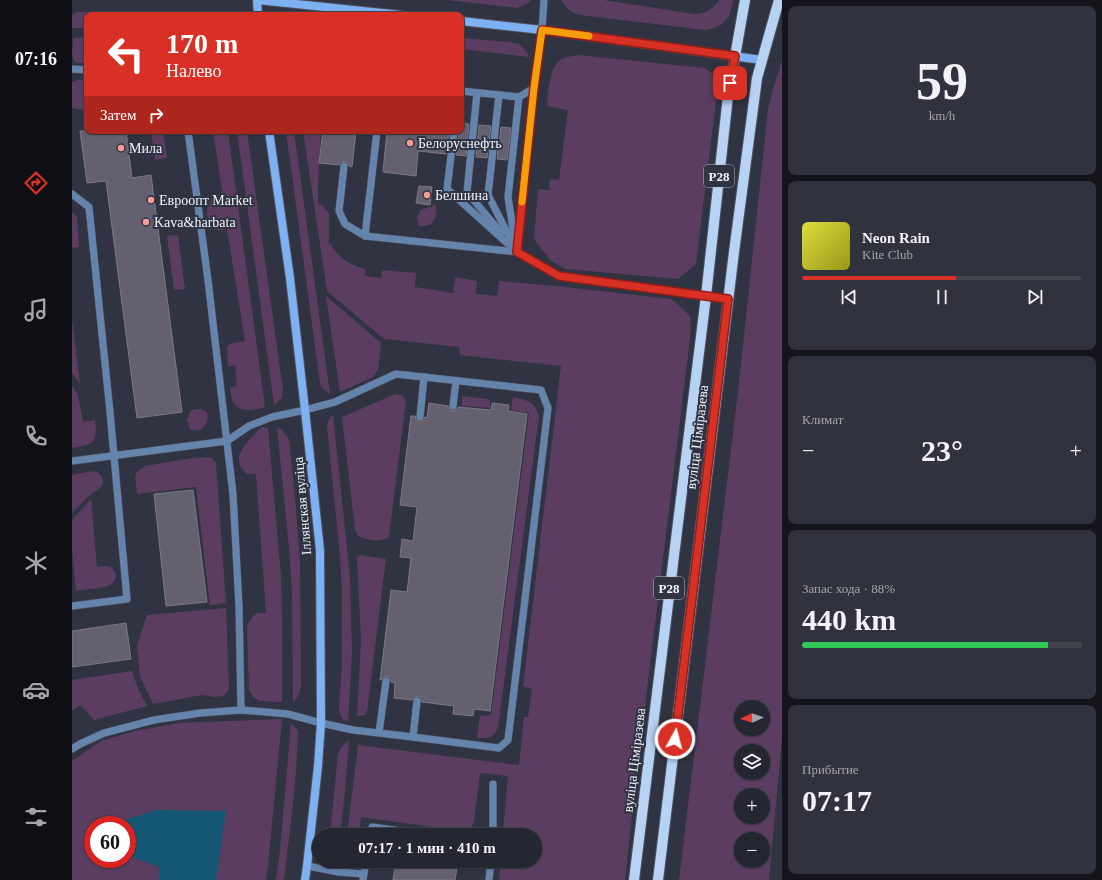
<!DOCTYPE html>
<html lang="ru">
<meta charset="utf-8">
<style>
:root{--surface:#242631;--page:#30323d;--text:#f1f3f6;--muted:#a3a5ab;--line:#41434d;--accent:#d93025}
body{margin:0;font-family:Georgia,serif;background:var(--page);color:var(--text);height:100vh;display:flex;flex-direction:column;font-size:15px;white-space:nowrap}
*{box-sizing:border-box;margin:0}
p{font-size:13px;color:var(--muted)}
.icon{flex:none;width:22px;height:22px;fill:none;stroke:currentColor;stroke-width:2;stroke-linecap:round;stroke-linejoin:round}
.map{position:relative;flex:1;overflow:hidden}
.side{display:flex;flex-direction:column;gap:6px;padding:6px;background:#14151b;width:320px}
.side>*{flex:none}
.banner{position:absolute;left:12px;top:12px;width:380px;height:122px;border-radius:8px;box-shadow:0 1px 3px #0004,0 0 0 1px var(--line);background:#d93025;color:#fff;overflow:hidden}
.needle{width:26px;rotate:267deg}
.tools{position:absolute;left:662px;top:700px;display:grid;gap:8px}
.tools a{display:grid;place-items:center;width:36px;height:36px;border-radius:50%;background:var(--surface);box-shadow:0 1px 3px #0004,0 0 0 1px var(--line);font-size:20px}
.speed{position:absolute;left:12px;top:816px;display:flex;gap:8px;font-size:20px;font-weight:700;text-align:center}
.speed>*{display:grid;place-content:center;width:52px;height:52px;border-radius:50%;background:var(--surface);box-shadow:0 1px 3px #0004,0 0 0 1px var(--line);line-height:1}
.speed .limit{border:6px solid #d22;background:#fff;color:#111}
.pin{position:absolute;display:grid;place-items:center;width:34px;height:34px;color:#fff;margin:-17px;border-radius:8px;box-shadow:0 2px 6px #0006}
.me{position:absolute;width:44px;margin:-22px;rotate:7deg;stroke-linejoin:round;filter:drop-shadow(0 0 3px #0008)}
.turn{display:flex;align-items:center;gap:14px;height:84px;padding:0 16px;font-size:18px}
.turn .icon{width:52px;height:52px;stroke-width:2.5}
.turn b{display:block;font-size:28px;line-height:34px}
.then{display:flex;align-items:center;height:38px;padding:0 16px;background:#0003;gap:8px;font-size:15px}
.big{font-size:30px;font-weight:700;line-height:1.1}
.side .tile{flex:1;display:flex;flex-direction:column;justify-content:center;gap:6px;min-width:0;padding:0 14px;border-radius:8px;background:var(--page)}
.side .dial{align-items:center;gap:0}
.dial b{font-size:52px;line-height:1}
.song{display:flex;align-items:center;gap:12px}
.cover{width:48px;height:48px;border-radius:6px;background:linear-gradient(135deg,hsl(60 70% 55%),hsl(60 70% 35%))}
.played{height:4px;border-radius:2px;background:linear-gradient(90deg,var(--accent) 55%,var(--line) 55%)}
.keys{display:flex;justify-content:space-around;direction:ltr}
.heat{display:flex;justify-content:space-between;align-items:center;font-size:22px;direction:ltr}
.charge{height:6px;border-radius:3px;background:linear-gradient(90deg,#34c759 88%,var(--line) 0)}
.trip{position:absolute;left:240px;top:828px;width:230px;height:40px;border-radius:20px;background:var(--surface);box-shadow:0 1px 3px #0004,0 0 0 1px var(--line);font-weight:700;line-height:40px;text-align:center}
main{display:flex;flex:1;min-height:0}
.tabs{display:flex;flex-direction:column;width:72px;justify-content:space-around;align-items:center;background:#0e0f14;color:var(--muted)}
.tabs .icon{width:28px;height:28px}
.tabs .active{color:var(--accent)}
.tabs b{font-size:18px;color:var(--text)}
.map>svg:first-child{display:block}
.green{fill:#5b3d62;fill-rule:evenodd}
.water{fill:#145674}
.building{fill:#656070;stroke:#7c7888}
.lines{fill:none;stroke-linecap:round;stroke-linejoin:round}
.lane-casing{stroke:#4f525f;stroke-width:8}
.secondary-casing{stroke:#4f525f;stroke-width:10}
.primary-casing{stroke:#4f525f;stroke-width:12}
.lane{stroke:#6484ac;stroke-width:7}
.secondary{stroke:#7eb1f1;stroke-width:8}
.primary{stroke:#b8d2f3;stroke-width:10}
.route-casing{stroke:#8d1f18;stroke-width:10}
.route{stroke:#d93025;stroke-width:7}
.slow{stroke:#f59e0b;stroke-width:7}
.poi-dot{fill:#f59c94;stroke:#303341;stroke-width:1.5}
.labels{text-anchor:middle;stroke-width:4;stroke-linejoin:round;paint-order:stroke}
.shield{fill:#303341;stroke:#b7b9c5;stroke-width:1}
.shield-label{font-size:13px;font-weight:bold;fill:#f1f3fd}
.poi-label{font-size:14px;fill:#f1f3fd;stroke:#303341;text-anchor:start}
.street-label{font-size:14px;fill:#f1f3fd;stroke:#303341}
</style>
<main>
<nav class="tabs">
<b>07:16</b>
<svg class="icon active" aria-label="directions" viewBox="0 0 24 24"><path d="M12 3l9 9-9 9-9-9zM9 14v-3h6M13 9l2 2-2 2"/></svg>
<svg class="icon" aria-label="music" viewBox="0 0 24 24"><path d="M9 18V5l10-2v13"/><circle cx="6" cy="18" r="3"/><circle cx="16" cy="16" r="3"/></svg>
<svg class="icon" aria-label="phone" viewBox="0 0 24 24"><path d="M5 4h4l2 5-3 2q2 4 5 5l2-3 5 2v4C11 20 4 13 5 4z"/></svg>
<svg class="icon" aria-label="climate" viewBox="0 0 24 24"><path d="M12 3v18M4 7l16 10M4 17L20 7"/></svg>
<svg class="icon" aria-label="car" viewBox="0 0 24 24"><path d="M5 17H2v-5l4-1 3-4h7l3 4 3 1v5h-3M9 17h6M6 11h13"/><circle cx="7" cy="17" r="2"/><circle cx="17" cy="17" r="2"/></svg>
<svg class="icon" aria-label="filters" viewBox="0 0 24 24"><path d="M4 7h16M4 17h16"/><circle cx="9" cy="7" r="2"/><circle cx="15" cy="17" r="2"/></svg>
</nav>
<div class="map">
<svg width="710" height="880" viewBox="0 0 710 880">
<rect width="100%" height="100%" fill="#303341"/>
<g class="green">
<path d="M376,0H459L456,3L445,8Z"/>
<path d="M489,0H532L622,14C636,13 639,10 648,0H661C658,19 653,27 633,30L508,15C498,12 495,9 489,0Z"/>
<path d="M5,12H113L114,15H15V28H0V15Z"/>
<path d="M1,38H15V63H6L2,61L0,54Z"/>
<path d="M389,38L438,42L447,44L454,51L457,57L389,49Z"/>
<path d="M506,55L632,68L643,75L646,85L624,264L606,279L493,269L479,261L462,239L466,189L477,190L478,179L487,180L496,110L475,106C476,93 477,69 488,60C493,57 501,56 506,55Z"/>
<path d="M710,60V738L697,880H607L667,383L696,109L700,93ZM669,707H691V729H669ZM669,751H691V773H669ZM669,795H691V817H669ZM669,839H691V861H669Z"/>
<path d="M5,80H15V111L0,108V82Z"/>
<path d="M79,131H91L95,158L83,160Z"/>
<path d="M141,131H156L193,407C184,410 168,413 162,403C159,399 159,393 158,388L165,386L163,365L156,367L155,347L157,344L173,341L155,229C152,230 149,231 146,230C134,226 131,205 142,198C144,197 149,197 151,196Z"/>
<path d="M165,131H175L211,390L210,398L202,405Z"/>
<path d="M214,131H222L258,394L251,389L248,383Z"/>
<path d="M231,131H249L246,183V203L252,207L257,214V244H259C266,258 278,265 293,269V276L309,278L310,270L344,273L343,287L381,293L383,277L405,281L404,294L425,296L427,281L484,286L599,299L610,308L618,316L619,331L563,787L553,880H427L429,861H463V835H437V834L431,832L436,776L408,773L402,821L399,830L390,831L289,817L287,835H275L286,745L447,765L452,717H456L460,689L451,686L489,366L388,355L387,347L312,339L255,291Z"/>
<path d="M364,205C365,212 364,221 357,225C354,226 350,226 347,226L345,217L349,210Z"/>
<path d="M0,212L5,217L7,247L0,248Z"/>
<path d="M106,235L113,289L102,290L95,236Z"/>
<path d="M254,296L309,343L306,370L301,377L268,392Z"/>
<path d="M0,319L8,384L0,373Z"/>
<path d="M0,386L6,395L11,422L23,420C26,443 21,445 0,448Z"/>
<path d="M323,394L330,395L334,401L317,536C310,544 295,540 286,536L283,529L270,417Z"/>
<path d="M390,396L415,399L418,400V408L390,406Z"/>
<path d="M441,397C455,401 462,400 467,416L426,728C420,739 416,738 405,738L408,716L419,715L457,413L439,410Z"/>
<path d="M129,409L135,412C137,421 134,424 129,430H118L115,420L119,410Z"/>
<path d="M261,414L278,577L280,654L276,721L270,719L267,709L270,665V592L268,555L255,428L256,421Z"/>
<path d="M191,427L196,428L209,576L210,615V702L188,701L181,697L177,690L175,626L181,616L186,613H194L184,474H175C155,458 177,441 188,428Z"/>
<path d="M205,428L210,430L217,439L224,508L228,562L229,687L226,696L221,703L220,593L217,548Z"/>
<path d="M139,457L144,463L154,603L138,605L124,487L65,494L63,476L65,472L73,466L121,458Z"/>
<path d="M15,472C18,472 22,471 25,472C27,473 29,475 30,477C34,484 27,490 21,492L0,513V475Z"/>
<path d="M19,499L25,567C29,567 34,565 38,567C47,571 45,583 36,586C27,589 14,589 4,591L0,550V520Z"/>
<path d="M288,555L314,559L295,712L294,715L285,716L289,639L285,558Z"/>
<path d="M154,608L157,689L152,696L143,697L130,695L81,704L68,676L65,646L75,615Z"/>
<path d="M60,671L66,689L75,706L22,720L9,705L0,711V680Z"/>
<path d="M210,719L196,866L194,880H0V761L29,741L63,731L107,723ZM21,825H55V859H21Z"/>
<path d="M219,724L226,730C225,780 218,830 212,880H204L208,850Z"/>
<path d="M277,740L273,791L268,835H258L266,754L269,747Z"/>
</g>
<path class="water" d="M84,810L154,811L144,880H87V867L63,858L55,852V825H47L56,819Z"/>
<g class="building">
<path d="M389,123L397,124L394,156L384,155L387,131H389Z"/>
<path d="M407,125L419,126L415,158L404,157Z"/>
<path d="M429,127L439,128L435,160L425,159Z"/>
<path d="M8,131H54L60,178L79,175L110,412L65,418L34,181L15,183Z"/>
<path d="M251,131H284L280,167L277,166L276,164L273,161L270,162L267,165L247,163Z"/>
<path d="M315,131H377L374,154L346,151L344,176L311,172Z"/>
<path d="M347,186L360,187L358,205L344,203Z"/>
<path d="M357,403L376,406L378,410L381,411L385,409L386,407L419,410L420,403L437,405L436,411L455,414L418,711L402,709L401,716L381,714L382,706L350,702L349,699L346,696L343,697L340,700L322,698L323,683L319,682L318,679L315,676L312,677L309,680H308L319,590L335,592L339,558L328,557L330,539L341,541L345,507L328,505L339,416H343L344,419L345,421H350L353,417L355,418Z"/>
<path d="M121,490L135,602L94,606L82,494Z"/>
<path d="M54,623L59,659L0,667V631Z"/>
<path d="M350,861H386L383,880H321L324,862L349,866Z"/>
</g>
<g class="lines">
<defs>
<g id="lane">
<path d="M0,69L15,70"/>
<path d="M389,91L447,97"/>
<path d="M405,93L395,192L429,233"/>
<path d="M427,95L416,195L442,246"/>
<path d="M116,131L136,280L161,494L167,606L169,710"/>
<path d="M382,131L375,189L445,252L487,276L656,299"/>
<path d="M272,166L267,211L273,224L293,236L445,252"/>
<path d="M0,194L17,207L38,412L55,599L0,606"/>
<path d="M293,236L305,131"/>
<path d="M443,242L436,197L447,97L462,88"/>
<path d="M445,252L462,88L470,30L472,0"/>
<path d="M381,406L384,381"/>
<path d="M348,417L352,377"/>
<path d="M0,461L155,441L177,426L200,417L233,410L263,402L324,374L469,390L476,408L436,740L427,748L341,737L281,730L249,723L216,714L169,710L128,713L82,720L32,733L8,744L0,749"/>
<path d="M307,733L314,681"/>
<path d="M341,737L345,701"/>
<path d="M421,784V835"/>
<path d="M298,835L300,827L357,835"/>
<path d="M235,866L267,872L291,874"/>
<path d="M291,880L294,861"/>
<path d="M417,880L419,861"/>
</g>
<g id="secondary">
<path d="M185,0L186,15"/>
<path d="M186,0L329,15"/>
<path d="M389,21L470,30L690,60"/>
<path d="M197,131L218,278L233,410L248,550L249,723L246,766L235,866L233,880"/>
</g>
<g id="primary">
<path d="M562,880L634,296L656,96L673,0"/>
<path d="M586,880L662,252L685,78L707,0"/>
</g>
</defs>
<use href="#lane" class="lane-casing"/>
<use href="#secondary" class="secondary-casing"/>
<use href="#primary" class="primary-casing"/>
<use href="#lane" class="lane"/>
<use href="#secondary" class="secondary"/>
<use href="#primary" class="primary"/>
</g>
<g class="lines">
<defs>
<path id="route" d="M603,739L656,299L487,276L445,252L462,88L470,30L663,56L658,83"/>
</defs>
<use href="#route" class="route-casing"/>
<use href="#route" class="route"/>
<path class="slow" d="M450,202L462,88L470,30L517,36"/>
</g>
<g class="poi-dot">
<circle cx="338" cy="143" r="4"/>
<circle cx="49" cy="148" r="4"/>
<circle cx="355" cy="195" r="4"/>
<circle cx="79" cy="200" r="4"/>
<circle cx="74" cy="222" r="4"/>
</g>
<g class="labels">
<g class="shield">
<rect x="632" y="165" width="30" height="22" rx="3"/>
<rect x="582" y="577" width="30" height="22" rx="3"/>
</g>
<g class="shield-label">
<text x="647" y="181">Р28</text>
<text x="597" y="593">Р28</text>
</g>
<g class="poi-label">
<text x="346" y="148">Белоруснефть</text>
<text x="57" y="153">Мила</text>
<text x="363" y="200">Белшина</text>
<text x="87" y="205">Евроопт Market</text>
<text x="82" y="227">Kava&amp;harbata</text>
</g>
<g class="street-label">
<text transform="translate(625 437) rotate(-83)" y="5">вуліца Ціміразева</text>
<text transform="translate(230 506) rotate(-95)" y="5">Іллянская вуліца</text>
<text transform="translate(562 760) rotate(-83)" y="5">вуліца Ціміразева</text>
</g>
</g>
</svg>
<div class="tools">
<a><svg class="needle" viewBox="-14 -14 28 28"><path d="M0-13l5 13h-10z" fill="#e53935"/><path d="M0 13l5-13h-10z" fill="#a3a5ab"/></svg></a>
<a><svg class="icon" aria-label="layers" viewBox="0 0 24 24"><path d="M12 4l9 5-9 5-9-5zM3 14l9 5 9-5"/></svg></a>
<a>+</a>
<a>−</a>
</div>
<div class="speed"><div class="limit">60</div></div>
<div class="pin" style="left:658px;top:83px;background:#d93025"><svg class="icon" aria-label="arrive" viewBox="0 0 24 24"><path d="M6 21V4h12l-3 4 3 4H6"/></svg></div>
<svg class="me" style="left:603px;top:739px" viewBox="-20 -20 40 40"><circle r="17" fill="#d93025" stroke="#fff" stroke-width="3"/><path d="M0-11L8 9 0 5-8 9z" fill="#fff"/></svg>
<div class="trip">07:17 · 1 мин · 410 m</div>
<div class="banner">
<div class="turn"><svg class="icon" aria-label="left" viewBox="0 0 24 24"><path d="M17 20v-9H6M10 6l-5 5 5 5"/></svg><div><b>170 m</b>Налево</div></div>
<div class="then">Затем<svg class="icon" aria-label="right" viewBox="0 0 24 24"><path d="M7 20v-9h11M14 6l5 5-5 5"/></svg></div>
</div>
</div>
<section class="side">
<div class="tile dial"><b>59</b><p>km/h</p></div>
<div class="tile">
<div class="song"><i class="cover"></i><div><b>Neon Rain</b><p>Kite Club</p></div></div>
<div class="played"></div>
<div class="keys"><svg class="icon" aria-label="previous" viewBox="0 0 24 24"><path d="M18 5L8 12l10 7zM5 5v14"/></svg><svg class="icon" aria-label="pause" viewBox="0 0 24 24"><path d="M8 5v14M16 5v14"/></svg><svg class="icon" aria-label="next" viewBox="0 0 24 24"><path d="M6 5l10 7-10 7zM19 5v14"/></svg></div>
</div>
<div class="tile"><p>Климат</p>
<div class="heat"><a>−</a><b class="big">23°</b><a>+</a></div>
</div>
<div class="tile"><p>Запас хода · 88%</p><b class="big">440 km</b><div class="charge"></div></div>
<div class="tile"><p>Прибытие</p><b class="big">07:17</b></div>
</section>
</main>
